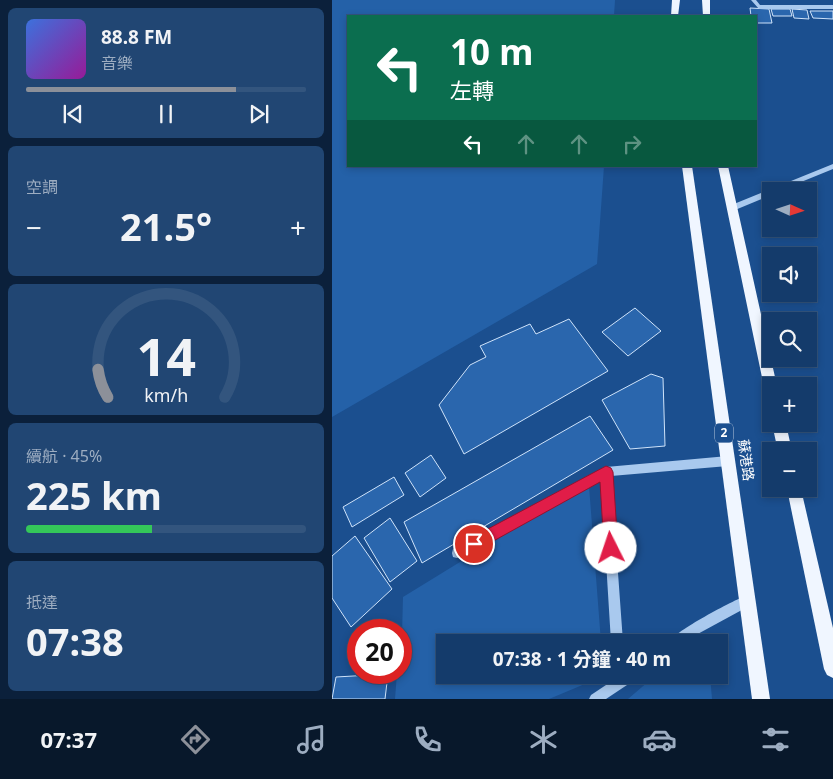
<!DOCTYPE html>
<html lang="zh-TW">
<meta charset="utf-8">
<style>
:root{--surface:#143b6b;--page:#214673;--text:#f1f3f6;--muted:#9dadc1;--line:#33557e;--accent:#8c9099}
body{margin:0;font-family:"Noto Sans","Noto Sans TC",sans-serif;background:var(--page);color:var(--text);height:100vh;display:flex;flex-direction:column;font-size:19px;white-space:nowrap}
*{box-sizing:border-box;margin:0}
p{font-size:16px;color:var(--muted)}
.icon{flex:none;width:28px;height:28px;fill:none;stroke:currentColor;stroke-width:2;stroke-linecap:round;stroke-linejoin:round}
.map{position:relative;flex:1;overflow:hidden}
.details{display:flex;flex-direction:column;gap:8px;padding:8px;background:#0b203b;width:332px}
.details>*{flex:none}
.banner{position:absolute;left:15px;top:15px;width:410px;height:152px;border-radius:0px;box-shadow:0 2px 8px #0003,0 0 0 1px var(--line);background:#0b6e4f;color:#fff;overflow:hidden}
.needle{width:32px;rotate:93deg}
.buttons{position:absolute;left:430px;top:182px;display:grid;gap:10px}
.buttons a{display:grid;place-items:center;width:55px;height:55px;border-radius:0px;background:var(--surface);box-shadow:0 2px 8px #0003,0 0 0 1px var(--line);font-size:25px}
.speed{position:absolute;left:15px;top:619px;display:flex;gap:10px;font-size:25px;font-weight:700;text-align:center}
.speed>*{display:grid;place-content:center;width:65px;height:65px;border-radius:50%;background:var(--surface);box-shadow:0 2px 8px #0003,0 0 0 1px var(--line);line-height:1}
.speed .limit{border:8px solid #d22;background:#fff;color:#111}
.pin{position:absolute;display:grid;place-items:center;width:42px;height:42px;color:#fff;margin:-21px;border:2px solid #fff;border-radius:50%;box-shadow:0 1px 5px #0007}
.me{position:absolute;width:55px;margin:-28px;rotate:356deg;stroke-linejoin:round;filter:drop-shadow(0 0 4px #0008)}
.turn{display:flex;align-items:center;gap:18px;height:105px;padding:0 20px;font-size:22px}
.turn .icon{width:65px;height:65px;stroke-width:2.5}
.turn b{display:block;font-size:35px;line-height:42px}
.lanes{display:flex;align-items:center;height:48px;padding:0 20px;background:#0003;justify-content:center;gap:25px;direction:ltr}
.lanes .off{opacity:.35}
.big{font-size:38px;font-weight:700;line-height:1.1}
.details .widget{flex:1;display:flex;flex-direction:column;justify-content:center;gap:8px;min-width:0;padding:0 18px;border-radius:8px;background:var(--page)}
.details .dial{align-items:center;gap:0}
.dial svg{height:130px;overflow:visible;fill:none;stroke:var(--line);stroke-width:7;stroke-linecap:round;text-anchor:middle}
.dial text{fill:var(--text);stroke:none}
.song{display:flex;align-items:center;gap:15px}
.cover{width:60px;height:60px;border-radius:8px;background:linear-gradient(135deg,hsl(220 70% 55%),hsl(300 70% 35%))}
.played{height:5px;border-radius:2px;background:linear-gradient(90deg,var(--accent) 75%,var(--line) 75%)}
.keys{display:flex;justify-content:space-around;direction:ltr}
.heat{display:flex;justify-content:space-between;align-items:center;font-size:28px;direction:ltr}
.charge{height:8px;border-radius:4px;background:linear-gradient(90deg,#34c759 45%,var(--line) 0)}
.trip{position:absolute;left:104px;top:634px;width:292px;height:50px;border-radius:0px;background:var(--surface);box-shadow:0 2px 8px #0003,0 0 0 1px var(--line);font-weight:700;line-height:50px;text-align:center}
.dock{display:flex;height:80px;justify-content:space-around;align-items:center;background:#08182b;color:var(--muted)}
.dock .icon{width:35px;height:35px}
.dock .active{color:var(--accent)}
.dock b{font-size:22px;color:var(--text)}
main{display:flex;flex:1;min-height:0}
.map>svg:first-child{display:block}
.green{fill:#2461a8}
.building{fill:#2a66ad;stroke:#cfe3fa}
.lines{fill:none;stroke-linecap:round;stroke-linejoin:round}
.minor{fill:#a9c9ee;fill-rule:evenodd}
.major{fill:#f0f6ff;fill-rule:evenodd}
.route{fill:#e11d48;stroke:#92132f}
.labels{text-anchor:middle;stroke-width:5;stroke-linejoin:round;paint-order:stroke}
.shield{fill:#1b4f8f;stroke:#bbcadd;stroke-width:1}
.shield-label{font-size:12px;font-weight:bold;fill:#fff}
.street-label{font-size:14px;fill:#fff;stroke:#1b4f8f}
</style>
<main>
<section class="details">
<div class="widget">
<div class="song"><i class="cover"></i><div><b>88.8 FM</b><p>音樂</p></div></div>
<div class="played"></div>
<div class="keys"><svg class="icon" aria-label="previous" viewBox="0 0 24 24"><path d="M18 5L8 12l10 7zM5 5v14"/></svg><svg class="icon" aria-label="pause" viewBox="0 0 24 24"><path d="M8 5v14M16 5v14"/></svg><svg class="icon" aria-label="next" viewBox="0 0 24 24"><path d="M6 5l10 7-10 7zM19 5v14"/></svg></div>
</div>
<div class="widget"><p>空調</p>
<div class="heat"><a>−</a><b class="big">21.5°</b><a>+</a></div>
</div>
<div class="widget dial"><svg viewBox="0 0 100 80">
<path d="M14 69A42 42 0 1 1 86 69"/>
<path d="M14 69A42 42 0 0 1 8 52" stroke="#8c9099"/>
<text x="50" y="56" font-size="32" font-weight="700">14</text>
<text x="50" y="72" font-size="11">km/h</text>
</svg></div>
<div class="widget"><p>續航 · 45%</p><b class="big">225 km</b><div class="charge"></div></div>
<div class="widget"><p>抵達</p><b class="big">07:38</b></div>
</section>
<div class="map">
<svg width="501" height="699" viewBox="0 0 501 699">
<rect width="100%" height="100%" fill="#1b4f8f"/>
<g class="green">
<path d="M0,0H283L282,16H16V166H272L265,264L0,417Z"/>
<path d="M257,486L269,642H112V675L272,676L217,699H63L65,673L69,672L71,597L172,535Z"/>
<path d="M324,675H378L380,699H296Z"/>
</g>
<g class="building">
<path d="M418,8L437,9L440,23H424V16H419Z"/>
<path d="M439,9H458L460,16H441Z"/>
<path d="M460,9L475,10L477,19L462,18Z"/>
<path d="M478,11H501V19L481,18Z"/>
<path d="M303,308L329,331L296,356L270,332Z"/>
<path d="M237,319L276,371L132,454L107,405L138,365L154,357L148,346L198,324L204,334Z"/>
<path d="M319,374L331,378L333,446L298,449L270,400Z"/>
<path d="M258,416L281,450L90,563L72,522Z"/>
<path d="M99,455L114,478L88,497L73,473Z"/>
<path d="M62,477L72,495L20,527L11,507Z"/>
<path d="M58,518L85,561L58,582L32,538Z"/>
<path d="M23,536L60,589L19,627L0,598V556Z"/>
<path d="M56,674L53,699H0L4,677Z"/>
</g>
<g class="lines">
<g class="minor">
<path d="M419,0H424L428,5H501V9H427Z"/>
<path d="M501,164V169L447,191H439V195L403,210H400L396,208L397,206Z"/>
<path d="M396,456L400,458L401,461L400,464L396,466L279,476L291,642H279L269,480L129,557L125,558L121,557L120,553L121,549L274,467Z"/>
<path d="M415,595L419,597L421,601L419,605L362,636L353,642H338C342,631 401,601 415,595Z"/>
<path d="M289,675H306L304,679L274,699H257L259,695Z"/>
</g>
<g class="major">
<path d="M340,0H348L346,16H339Z"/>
<path d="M370,0H378V16H371Z"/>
<path d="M350,166H360L438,699H420Z"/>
<path d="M386,166H396L445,386H439V393L434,391L432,387Z"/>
<path d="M440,424H454L460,451H446Z"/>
<path d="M455,489H469L501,628V678L495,675L492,669Z"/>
</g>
</g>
<path class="route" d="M274,466L279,468L281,472L286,548L284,553L279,555L274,553L272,548L268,482L147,549L142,551L137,549L135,544L137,539Z"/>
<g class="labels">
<rect class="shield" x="383" y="423.5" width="18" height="19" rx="4"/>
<g class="shield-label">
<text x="392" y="437">2</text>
</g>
<g class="street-label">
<text transform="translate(414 460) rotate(82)" y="5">蘇港路</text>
</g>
</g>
</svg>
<div class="buttons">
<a><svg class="needle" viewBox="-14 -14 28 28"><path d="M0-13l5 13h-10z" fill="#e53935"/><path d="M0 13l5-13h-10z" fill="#9dadc1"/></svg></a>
<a><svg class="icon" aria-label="sound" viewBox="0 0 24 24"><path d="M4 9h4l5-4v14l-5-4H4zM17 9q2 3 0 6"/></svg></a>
<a><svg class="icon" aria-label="search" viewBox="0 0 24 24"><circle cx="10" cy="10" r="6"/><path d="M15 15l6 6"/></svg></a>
<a>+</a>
<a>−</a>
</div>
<div class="speed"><div class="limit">20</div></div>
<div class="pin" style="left:142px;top:544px;background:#d93025"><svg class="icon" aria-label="arrive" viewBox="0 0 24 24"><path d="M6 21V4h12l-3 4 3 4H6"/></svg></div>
<svg class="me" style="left:279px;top:548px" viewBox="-20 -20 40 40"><circle r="19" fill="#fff"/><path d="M0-13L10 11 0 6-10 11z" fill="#e11d48"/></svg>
<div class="trip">07:38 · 1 分鐘 · 40 m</div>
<div class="banner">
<div class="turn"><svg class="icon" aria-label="left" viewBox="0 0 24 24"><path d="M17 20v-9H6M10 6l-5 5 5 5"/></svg><div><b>10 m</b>左轉</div></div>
<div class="lanes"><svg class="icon" aria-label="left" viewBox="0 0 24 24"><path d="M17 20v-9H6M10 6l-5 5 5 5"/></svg><svg class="icon off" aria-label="ahead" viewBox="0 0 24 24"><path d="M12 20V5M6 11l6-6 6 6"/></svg><svg class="icon off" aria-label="ahead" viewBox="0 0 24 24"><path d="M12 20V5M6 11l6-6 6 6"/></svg><svg class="icon off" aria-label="right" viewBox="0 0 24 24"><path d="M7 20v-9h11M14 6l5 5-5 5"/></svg></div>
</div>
</div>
</main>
<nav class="dock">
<b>07:37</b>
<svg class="icon active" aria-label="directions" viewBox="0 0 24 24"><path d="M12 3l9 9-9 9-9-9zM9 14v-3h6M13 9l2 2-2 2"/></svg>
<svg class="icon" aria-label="music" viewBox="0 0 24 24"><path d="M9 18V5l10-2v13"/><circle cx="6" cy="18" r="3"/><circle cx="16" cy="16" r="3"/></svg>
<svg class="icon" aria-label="phone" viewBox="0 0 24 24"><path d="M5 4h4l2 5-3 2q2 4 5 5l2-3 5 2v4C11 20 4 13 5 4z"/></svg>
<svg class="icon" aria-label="climate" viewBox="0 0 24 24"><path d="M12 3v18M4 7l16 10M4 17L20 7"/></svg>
<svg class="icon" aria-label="car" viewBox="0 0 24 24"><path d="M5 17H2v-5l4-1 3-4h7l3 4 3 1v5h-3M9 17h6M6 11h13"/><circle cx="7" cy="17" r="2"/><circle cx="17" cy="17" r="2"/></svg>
<svg class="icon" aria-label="filters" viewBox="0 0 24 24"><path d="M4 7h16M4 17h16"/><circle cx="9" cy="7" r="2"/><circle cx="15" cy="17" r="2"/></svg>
</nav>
